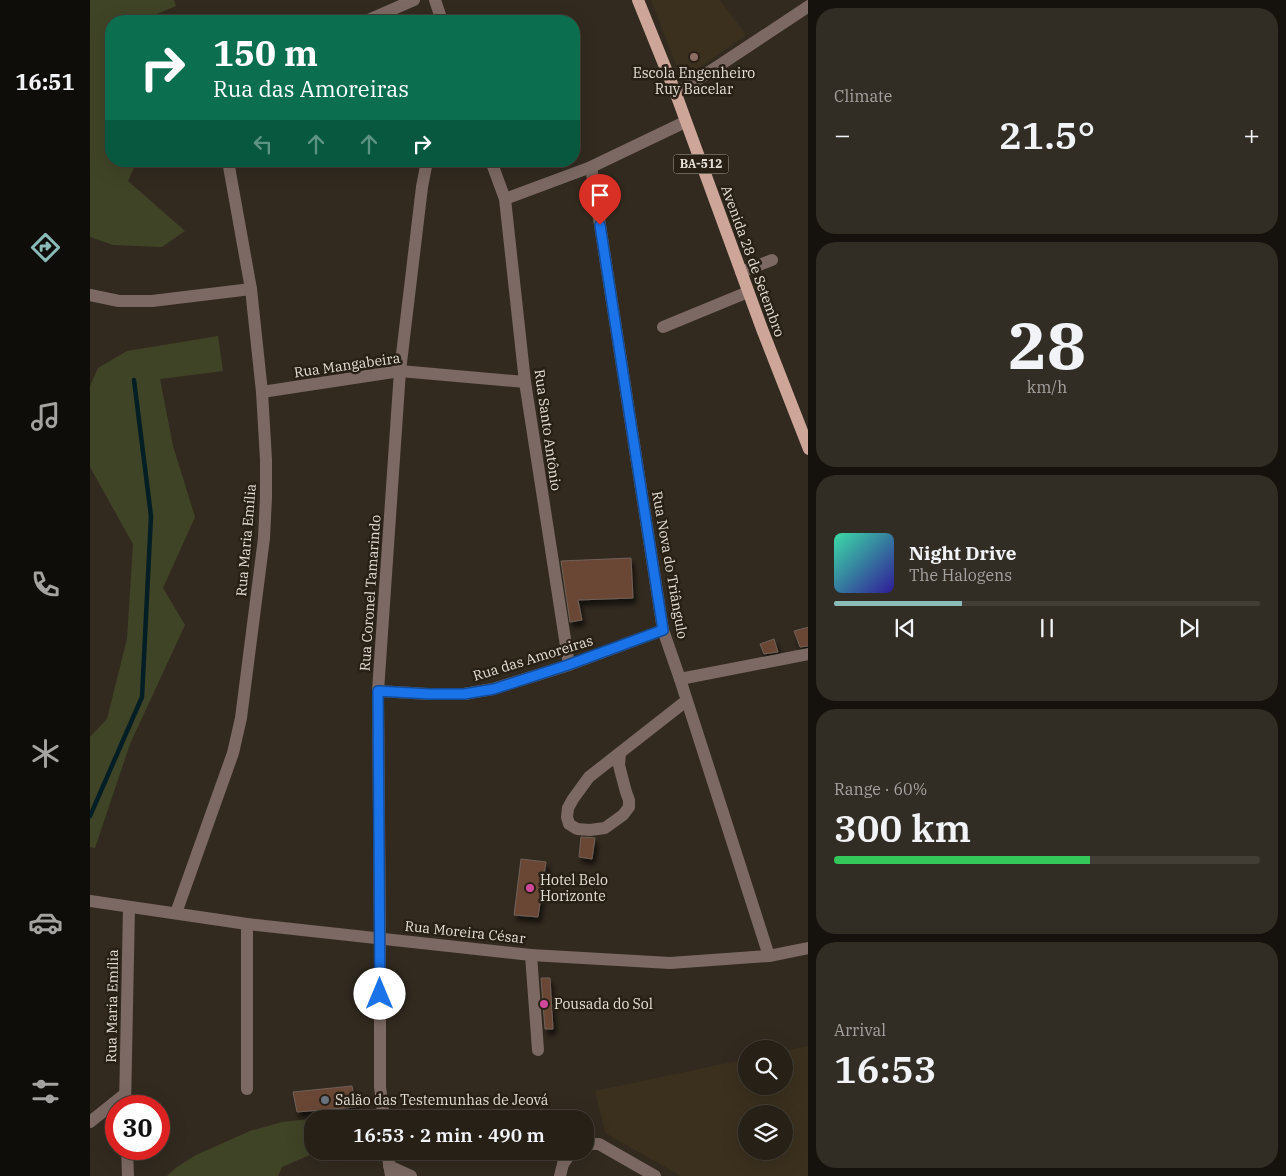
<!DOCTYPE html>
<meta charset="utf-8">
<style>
:root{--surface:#262017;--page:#322d24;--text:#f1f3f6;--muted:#a4a3a1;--line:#423e36;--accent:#8bbbb9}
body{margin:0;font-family:"IBM Plex Serif",serif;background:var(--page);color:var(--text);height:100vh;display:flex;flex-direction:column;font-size:19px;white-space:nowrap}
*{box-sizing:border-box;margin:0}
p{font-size:16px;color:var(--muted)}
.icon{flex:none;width:28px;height:28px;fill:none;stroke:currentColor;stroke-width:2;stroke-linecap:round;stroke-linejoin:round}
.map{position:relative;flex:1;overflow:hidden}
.side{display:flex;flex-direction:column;gap:8px;padding:8px;background:#15120d;width:478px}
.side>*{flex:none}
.banner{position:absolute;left:15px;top:15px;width:475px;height:152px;border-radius:20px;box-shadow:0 5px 20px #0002,0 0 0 1px var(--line);background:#0b6e4f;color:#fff;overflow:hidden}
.buttons{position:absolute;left:648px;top:1040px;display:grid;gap:10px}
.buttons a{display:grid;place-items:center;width:55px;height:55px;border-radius:50%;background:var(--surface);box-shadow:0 5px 20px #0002,0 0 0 1px var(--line);font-size:25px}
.speed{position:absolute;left:15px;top:1095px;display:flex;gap:10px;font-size:25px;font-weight:700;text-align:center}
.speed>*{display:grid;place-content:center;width:65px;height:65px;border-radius:50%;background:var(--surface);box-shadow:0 5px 20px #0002,0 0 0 1px var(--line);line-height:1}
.speed .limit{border:8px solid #d22;background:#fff;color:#111}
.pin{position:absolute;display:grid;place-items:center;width:42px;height:42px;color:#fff;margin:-51px -21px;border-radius:50% 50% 50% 0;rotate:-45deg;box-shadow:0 0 5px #0007}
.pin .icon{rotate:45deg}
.me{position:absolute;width:55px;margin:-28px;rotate:0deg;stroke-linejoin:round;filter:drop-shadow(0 0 4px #0008)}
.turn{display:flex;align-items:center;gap:18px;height:105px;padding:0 25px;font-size:22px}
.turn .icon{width:65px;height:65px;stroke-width:2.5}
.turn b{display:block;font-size:35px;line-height:42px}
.lanes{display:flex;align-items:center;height:48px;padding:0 25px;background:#0003;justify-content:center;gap:25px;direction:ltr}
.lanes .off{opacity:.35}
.big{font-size:38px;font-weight:600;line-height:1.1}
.side .card{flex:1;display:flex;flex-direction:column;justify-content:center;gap:8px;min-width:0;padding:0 18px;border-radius:20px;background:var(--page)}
.side .dial{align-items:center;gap:0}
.dial b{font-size:65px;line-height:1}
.song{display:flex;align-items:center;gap:15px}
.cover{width:60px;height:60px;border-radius:8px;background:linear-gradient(135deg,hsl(160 70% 55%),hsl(250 70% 35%))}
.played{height:5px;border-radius:2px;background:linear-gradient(90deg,var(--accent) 30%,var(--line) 30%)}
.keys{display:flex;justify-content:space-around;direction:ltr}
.heat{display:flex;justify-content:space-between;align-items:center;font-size:28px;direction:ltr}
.charge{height:8px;border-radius:4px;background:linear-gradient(90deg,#34c759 60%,var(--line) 0)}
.trip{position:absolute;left:214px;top:1110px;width:290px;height:50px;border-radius:20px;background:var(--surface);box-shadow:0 5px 20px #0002,0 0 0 1px var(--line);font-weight:600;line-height:50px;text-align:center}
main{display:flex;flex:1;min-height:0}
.tab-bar{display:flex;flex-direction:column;width:90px;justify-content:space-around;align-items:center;background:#0f0d09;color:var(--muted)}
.tab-bar .icon{width:35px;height:35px}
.tab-bar .on{color:var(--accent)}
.tab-bar b{font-size:22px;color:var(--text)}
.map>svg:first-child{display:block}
.built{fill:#3b301e;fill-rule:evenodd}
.green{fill:#404426}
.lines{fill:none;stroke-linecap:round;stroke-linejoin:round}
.stream{stroke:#041e25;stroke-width:4.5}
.building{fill:#6a4734;stroke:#706159;filter:url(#shadow)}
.minor{stroke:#7c6963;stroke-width:12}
.major{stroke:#cda699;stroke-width:12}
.route-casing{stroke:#114b97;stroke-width:12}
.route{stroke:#1a73e8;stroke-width:9}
.education-dot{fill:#8d6e63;stroke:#282015;stroke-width:2}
.hotel-dot{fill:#d1479c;stroke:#282015;stroke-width:2}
.worship-dot{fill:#6b7280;stroke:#282015;stroke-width:2}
.labels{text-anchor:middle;stroke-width:5;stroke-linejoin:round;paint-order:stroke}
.shield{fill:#282015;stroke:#aca69d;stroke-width:1}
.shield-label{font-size:12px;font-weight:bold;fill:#e4dfd7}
.poi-label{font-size:14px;fill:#e4dfd7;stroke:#282015;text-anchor:start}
.street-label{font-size:14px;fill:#e4dfd7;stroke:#282015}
</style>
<main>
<nav class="tab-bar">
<b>16:51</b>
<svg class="icon on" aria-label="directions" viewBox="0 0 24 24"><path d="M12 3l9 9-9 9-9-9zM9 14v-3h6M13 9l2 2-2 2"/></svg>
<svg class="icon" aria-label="music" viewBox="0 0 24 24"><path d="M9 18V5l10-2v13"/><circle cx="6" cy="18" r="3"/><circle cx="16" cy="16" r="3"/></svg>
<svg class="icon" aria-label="phone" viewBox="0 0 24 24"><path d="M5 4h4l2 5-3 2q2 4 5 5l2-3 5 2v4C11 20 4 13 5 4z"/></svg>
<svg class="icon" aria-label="climate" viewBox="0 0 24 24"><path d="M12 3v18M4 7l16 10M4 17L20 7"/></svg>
<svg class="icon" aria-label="car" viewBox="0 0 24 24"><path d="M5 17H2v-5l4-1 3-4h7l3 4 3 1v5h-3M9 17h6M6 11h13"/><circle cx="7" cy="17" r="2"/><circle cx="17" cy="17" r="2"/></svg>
<svg class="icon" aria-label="filters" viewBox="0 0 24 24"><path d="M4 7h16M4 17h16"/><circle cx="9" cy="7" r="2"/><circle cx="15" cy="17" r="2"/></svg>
</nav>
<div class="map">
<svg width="719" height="1176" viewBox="0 0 719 1176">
<defs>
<filter id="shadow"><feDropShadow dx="3" dy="5.5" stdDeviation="2.5" flood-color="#0009"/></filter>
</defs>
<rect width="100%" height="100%" fill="#322a1f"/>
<g class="built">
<path d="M561,0H630L656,35L592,80Z"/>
<path d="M718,1046V1176H591L515,1133L505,1091L656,1059V1086H694V1051ZM656,1114H694V1151H656Z"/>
</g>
<g class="green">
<path d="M0,0H84L86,6L50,21H21V161H47L38,181L95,231L72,247L23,245L0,237Z"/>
<path d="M128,336L133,371L70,379L83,446L105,517L73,588L95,625L40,744L5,848L0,847V737L17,719L37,639L43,544L0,467V386L8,368L37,351Z"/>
<path d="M246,1116L245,1119H222V1151H229L192,1167L188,1176H77L87,1167L106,1155L160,1131L192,1122Z"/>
</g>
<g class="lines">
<path class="stream" d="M0,816L52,697L61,516L44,380"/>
</g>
<g class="building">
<path d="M541,558L543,598L488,600L492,620L480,622L471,561Z"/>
<path d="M719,627V646L710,647L704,631Z"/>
<path d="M684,639L688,652L674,654L670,644Z"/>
<path d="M491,837L505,838L502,859L489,857Z"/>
<path d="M431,859L456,862L448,917L424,915Z"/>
<path d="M451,978H460L463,1029H455Z"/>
<path d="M262,1086L266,1107L207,1112L203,1092Z"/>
</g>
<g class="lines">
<g class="minor">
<path d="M345,0L352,21"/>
<path d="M276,21L324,0"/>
<path d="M586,94L719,6"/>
<path d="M401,161L415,199L435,382L479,665"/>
<path d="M501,167L573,630L590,679L679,956"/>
<path d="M415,199L501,167L595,122"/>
<path d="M651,272L682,260"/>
<path d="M0,295L29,301H62L161,289"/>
<path d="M573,327L658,292"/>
<path d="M172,392L310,371L435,382"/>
<path d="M590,679L719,654"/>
<path d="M288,691L339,694H374L403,689L479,665L573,630"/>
<path d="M530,753L529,765L531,773L536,792L539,800V807L533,815L515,828L500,830L487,829L479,824L477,817L478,808L483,799L499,777L596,701"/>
<path d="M0,901L157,924L441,955L580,963L679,956L719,948"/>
<path d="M86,913L143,753L151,718L174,538L176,497V460L172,392L161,289L138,161"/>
<path d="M157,924V1089"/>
<path d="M441,955L448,1050"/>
<path d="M35,1106L39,907"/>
<path d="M294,1119L290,1087V938L288,691L310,371L332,187L337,161"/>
<path d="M0,1122L35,1094"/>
<path d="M495,1145L499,1144H509L565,1176"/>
<path d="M37,1149L38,1176"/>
<path d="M297,1151L301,1176"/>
<path d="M299,1166L321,1176"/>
<path d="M470,1176L473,1164L482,1151"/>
</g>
<path class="major" d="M548,0L586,94L672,329L719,449"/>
</g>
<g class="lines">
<defs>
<path id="route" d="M290,994L288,691L339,694H374L404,689L478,665L573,630L510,225"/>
</defs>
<use href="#route" class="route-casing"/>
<use href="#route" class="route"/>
</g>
<circle class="education-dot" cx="604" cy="57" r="5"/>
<g class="hotel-dot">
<circle cx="440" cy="888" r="5"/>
<circle cx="454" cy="1004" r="5"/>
</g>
<circle class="worship-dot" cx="235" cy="1100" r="5"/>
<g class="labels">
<rect class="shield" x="583.5" y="154.5" width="55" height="19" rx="4"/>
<g class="shield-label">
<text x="611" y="168">BA-512</text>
</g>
<g class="poi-label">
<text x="604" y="78" text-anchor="middle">Escola Engenheiro<tspan x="604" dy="16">Ruy Bacelar</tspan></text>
<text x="450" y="885">Hotel Belo<tspan x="450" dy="16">Horizonte</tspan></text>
<text x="464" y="1009">Pousada do Sol</text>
<text x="245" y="1105">Salão das Testemunhas de Jeová</text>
</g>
<g class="street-label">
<text transform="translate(663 261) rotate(70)" y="5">Avenida 28 de Setembro</text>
<text transform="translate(257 365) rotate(-8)" y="5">Rua Mangabeira</text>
<text transform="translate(458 430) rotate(82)" y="5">Rua Santo Antônio</text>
<text transform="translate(156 540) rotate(-85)" y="5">Rua Maria Emília</text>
<text transform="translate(580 565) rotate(80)" y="5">Rua Nova do Triângulo</text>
<text transform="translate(280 593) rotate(-86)" y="5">Rua Coronel Tamarindo</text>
<text transform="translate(443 658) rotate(-17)" y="5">Rua das Amoreiras</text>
<text transform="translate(375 932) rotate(6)" y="5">Rua Moreira César</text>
<text transform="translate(22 1006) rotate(-89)" y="5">Rua Maria Emília</text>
</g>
</g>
</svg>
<div class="buttons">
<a><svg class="icon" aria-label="search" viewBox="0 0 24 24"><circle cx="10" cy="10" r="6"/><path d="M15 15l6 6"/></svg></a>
<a><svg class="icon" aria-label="layers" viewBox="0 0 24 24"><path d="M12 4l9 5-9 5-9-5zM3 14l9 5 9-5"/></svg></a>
</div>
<div class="speed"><div class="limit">30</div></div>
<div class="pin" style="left:510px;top:225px;background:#d93025"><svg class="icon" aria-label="arrive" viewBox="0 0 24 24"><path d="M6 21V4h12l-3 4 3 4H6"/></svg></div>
<svg class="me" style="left:290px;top:994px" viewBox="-20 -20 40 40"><circle r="19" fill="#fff"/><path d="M0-13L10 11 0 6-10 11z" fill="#1a73e8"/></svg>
<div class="trip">16:53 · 2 min · 490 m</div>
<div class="banner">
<div class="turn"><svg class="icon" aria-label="right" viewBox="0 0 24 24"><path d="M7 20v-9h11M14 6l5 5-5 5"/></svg><div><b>150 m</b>Rua das Amoreiras</div></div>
<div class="lanes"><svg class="icon off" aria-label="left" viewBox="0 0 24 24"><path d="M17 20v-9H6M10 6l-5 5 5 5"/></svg><svg class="icon off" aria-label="ahead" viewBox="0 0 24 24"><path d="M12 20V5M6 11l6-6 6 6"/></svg><svg class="icon off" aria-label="ahead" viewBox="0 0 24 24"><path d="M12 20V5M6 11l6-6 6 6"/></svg><svg class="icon" aria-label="right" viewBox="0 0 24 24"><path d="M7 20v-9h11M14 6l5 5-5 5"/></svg></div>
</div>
</div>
<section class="side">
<div class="card"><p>Climate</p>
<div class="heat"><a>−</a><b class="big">21.5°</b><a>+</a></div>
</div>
<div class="card dial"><b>28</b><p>km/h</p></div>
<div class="card">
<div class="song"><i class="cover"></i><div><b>Night Drive</b><p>The Halogens</p></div></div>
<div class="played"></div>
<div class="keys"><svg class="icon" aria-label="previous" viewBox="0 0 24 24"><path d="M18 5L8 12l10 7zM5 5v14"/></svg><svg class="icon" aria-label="pause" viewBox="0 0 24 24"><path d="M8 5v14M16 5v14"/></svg><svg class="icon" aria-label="next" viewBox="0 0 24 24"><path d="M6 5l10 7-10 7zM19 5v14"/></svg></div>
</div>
<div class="card"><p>Range · 60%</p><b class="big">300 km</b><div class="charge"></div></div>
<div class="card"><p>Arrival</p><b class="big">16:53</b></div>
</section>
</main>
